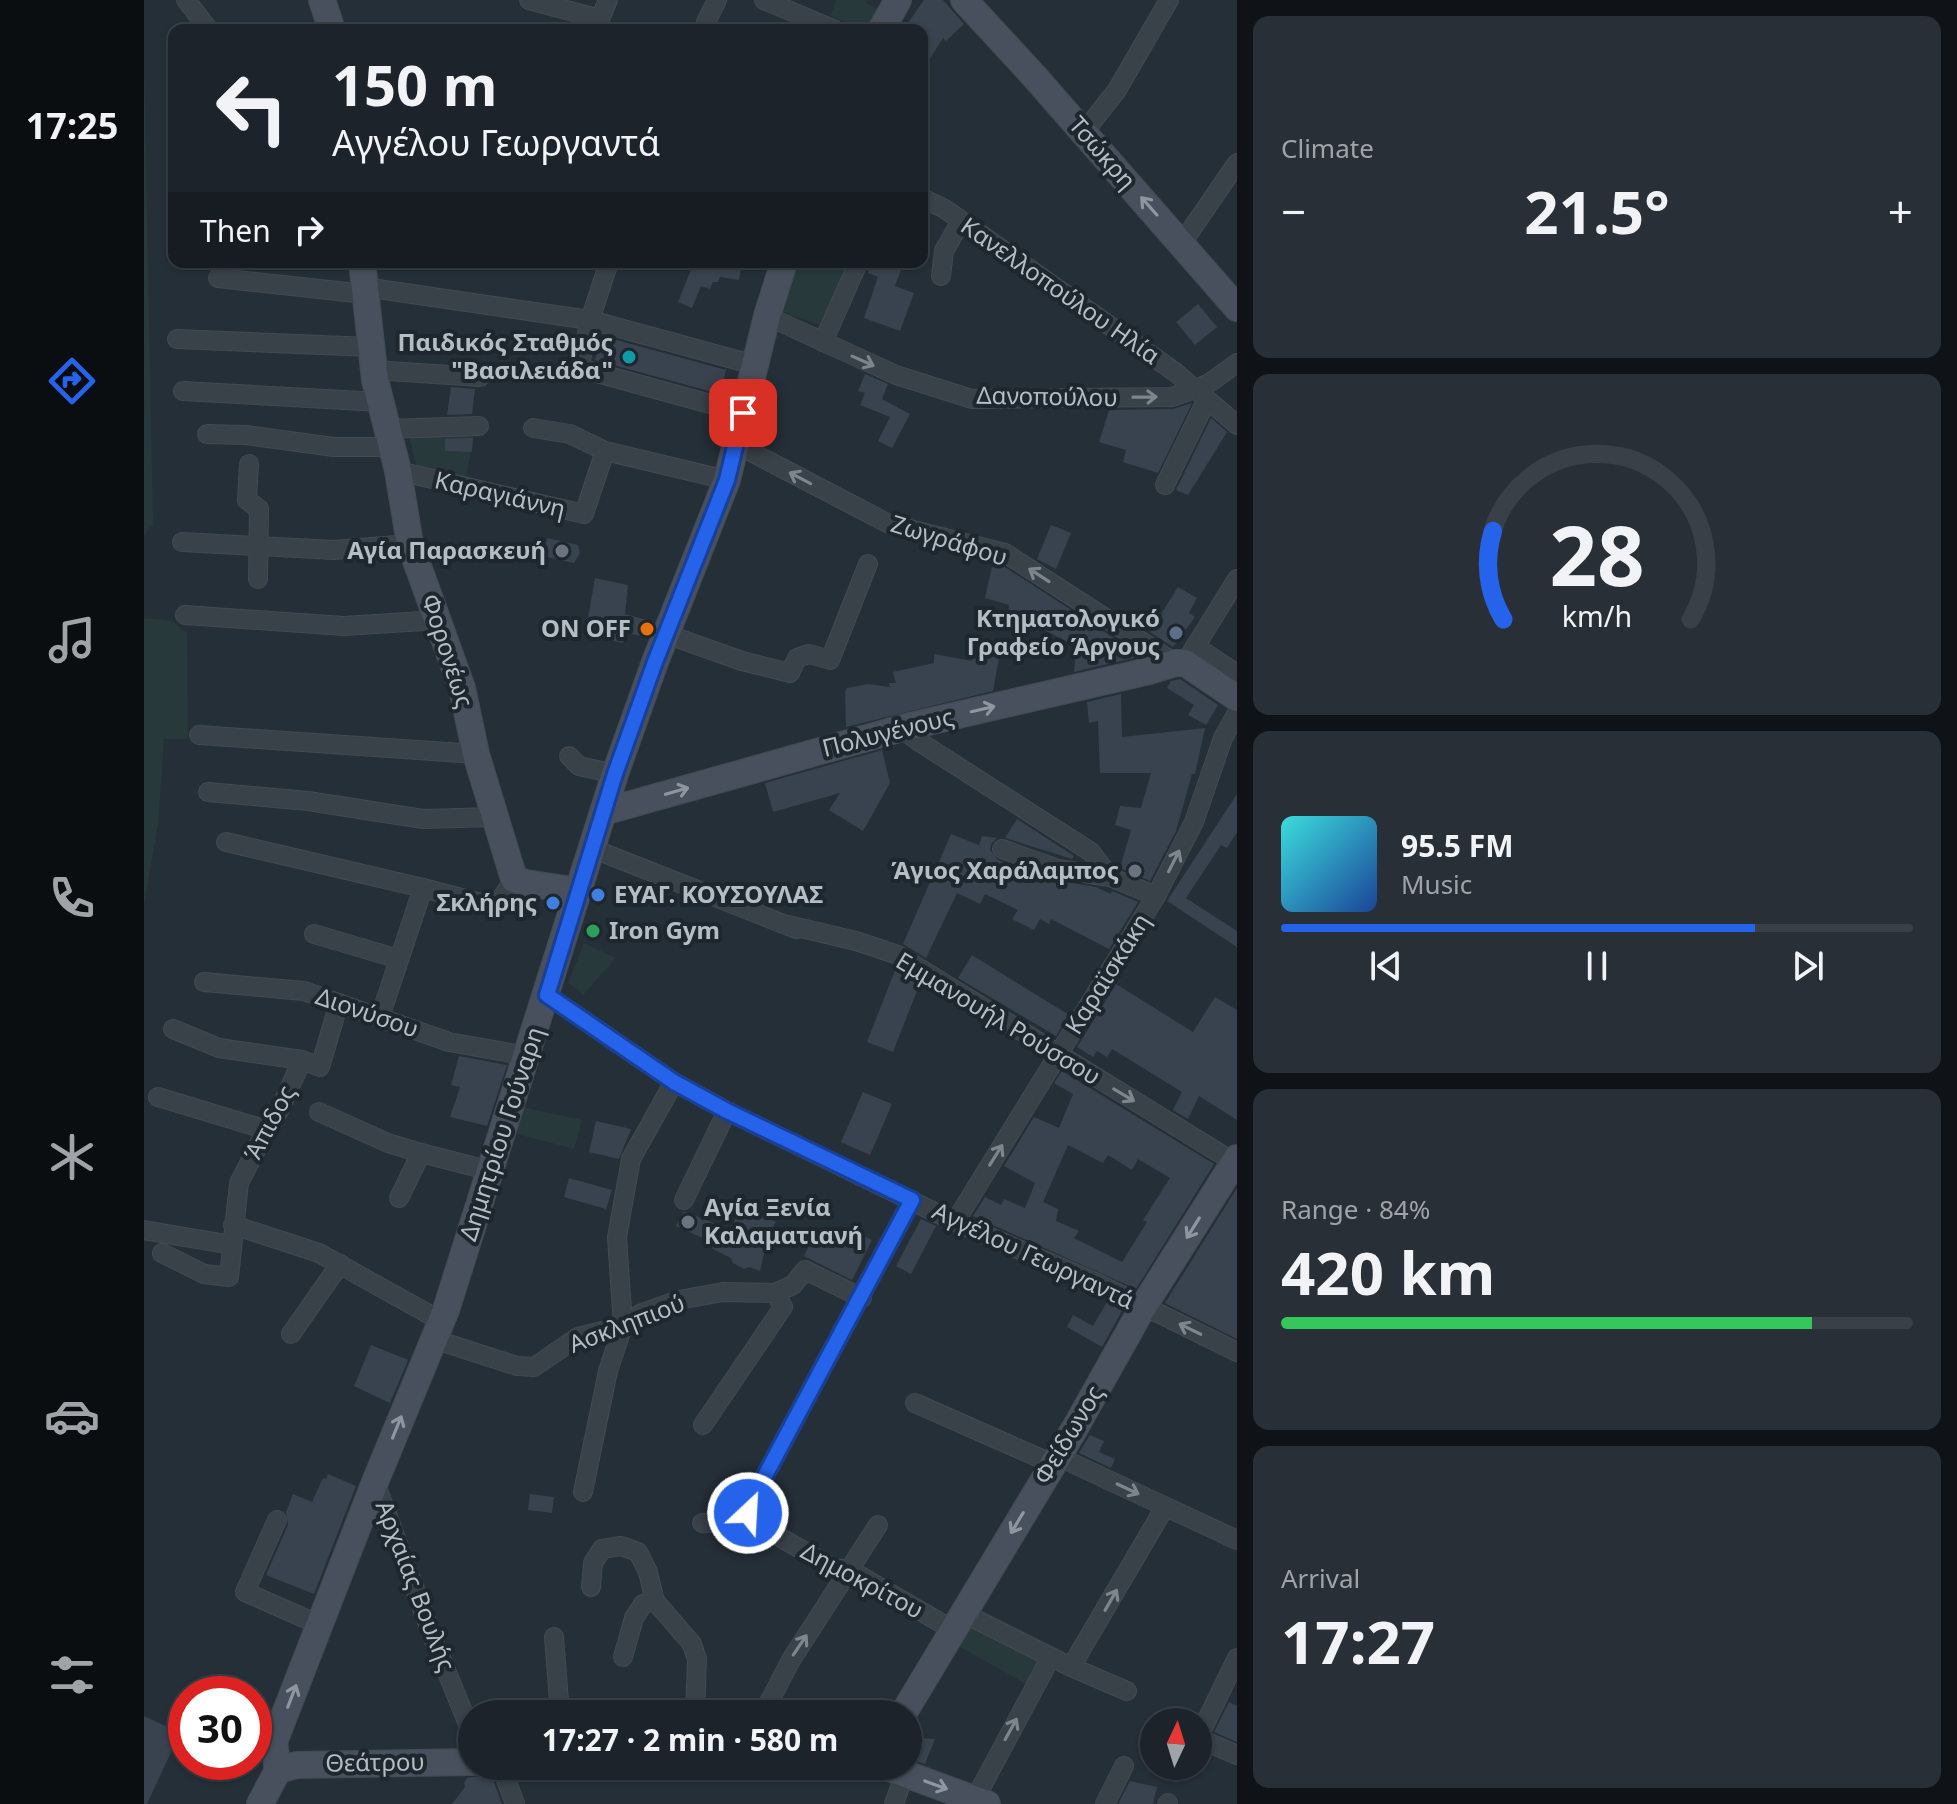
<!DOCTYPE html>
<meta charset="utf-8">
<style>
:root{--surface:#1c232a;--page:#292f36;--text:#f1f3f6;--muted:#a0a4a8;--line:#3a4047;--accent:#2563eb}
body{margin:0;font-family:"Noto Sans",sans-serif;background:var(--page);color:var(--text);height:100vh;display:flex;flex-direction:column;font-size:30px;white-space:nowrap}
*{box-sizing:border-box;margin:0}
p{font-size:26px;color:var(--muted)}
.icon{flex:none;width:44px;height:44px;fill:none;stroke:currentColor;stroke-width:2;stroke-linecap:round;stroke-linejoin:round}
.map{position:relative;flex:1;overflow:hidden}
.details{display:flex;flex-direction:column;gap:16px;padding:16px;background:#0f1317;width:720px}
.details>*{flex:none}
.banner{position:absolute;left:24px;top:24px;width:760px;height:244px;border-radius:16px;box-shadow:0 2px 6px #0004,0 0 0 2px var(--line);background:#1c232a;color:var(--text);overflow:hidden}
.needle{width:52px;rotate:4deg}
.buttons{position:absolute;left:996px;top:1708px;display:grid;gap:16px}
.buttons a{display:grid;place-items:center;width:72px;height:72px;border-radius:50%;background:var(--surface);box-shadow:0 2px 6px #0004,0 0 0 2px var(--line);font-size:40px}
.speed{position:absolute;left:24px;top:1676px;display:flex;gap:16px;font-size:40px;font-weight:700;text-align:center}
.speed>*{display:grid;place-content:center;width:104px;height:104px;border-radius:50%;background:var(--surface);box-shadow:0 2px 6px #0004,0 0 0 2px var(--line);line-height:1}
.speed .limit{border:12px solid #d22;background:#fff;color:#111}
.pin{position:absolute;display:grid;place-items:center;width:68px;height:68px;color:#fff;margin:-34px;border-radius:16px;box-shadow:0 4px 12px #0006}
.me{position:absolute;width:88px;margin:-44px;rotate:25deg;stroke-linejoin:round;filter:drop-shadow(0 0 6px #0008)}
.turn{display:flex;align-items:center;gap:28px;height:168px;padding:0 32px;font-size:36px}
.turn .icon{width:104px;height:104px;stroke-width:2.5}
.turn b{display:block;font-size:56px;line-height:68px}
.then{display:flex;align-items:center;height:76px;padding:0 32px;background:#0003;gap:16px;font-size:30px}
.big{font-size:60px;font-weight:700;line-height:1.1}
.details .widget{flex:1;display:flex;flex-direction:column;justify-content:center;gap:12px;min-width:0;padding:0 28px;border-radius:16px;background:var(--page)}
.details .dial{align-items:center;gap:0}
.dial svg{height:208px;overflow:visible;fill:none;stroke:var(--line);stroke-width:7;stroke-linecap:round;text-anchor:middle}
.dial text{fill:var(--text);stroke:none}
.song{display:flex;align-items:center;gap:24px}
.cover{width:96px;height:96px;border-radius:12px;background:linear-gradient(135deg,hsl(180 70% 55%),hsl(220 70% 35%))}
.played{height:8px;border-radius:4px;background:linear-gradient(90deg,var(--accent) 75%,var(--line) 75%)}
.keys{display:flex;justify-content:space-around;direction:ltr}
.heat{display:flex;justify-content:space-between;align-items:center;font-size:44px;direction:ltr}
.charge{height:12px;border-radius:6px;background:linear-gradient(90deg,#34c759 84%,var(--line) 0)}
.trip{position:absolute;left:314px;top:1700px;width:464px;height:80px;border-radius:40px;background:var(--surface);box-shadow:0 2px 6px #0004,0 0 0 2px var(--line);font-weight:700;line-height:80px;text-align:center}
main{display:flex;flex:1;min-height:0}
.tabs{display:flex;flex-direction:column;width:144px;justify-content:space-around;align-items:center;background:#0b0e11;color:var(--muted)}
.tabs .icon{width:56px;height:56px}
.tabs .active{color:var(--accent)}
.tabs b{font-size:36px;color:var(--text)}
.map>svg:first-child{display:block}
.green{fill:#27393a}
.building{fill:#38434f;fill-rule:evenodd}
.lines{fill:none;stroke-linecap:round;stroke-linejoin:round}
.street-casing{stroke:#424a52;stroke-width:20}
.secondary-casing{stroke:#424a52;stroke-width:28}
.street{stroke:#394149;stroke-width:18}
.secondary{stroke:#47505c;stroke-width:26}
.oneway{stroke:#8e96a0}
.oneway2{stroke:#7d858d}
.route-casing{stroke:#184099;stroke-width:20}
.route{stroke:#2563eb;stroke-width:14}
.culture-dot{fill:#0f9aa8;stroke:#1e262e;stroke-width:3}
.worship-dot{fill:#6b7280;stroke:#1e262e;stroke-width:3}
.food-dot{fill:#e8710a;stroke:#1e262e;stroke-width:3}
.service-dot{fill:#5c6f8a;stroke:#1e262e;stroke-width:3}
.shop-dot{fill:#3f7fe0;stroke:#1e262e;stroke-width:3}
.leisure-dot{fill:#2e9e5b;stroke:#1e262e;stroke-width:3}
.labels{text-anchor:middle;stroke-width:8;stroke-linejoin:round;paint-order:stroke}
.street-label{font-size:24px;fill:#b4bcc5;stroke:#1e262e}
.poi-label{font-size:24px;font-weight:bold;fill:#b4bcc5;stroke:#1e262e;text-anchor:end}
</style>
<main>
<nav class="tabs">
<b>17:25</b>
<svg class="icon active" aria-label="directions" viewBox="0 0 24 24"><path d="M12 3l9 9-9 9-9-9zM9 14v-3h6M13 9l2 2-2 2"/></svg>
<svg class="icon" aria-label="music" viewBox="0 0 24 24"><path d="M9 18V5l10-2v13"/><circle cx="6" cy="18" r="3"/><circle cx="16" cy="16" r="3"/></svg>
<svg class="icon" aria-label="phone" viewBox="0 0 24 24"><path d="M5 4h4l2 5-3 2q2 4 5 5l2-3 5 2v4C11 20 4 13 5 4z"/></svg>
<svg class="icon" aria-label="climate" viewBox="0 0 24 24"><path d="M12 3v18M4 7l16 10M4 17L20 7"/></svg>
<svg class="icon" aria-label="car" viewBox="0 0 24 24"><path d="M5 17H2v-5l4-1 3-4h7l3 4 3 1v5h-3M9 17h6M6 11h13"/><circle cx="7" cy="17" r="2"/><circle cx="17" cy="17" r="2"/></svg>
<svg class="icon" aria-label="filters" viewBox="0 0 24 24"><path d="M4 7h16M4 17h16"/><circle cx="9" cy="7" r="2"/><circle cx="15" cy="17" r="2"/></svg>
</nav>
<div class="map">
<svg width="1093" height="1804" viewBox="0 0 1093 1804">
<rect width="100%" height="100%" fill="#252f38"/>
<g class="green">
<path d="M693,0H723L722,3L734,9L723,30H716L686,15Z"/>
<path d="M0,62L9,525L0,535Z"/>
<path d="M652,262H702L678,326L634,310Z"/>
<path d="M264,432H330L322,479L273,468Z"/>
<path d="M0,618L28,621L43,633L44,739H20L14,824L0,905Z"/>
<path d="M440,943L472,958L440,994L424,983Z"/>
<path d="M373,1106L438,1120L430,1149L365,1132Z"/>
<path d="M828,1622L900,1662L886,1686L814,1646Z"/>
</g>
<g class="building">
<path d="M780,0H799L820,24L802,41L799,38L778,71V30H759Z"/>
<path d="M550,262H598L595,280L576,277L574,282H569L566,289L557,286L548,308L534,302Z"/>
<path d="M728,262H760L751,286L770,293L756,331L720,318L734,277L724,273Z"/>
<path d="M1054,304L1073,327L1051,345L1032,322Z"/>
<path d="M458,336L582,370L576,394L451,360Z"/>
<path d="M721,374L744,384L738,399L766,414L748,448L734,441L746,417L716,405L721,393L714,391Z"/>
<path d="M307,387L331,389L328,414L303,415Z"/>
<path d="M1048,403L1014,473L979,462L982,450L955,442L965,410L1029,409Z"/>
<path d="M1067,418L1083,432L1044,495L1032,490Z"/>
<path d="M329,438L328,452L301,451V439Z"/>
<path d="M907,525L927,533L912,569L893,559Z"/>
<path d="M403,538L434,545L436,553L430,563L399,556Z"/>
<path d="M849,562L856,564L998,656L930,672L932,646L896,628L893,632L875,620L873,622L864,615L865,605L841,598Z"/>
<path d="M451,578L484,585L481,614L510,622L503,638L482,632L479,643L441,635Z"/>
<path d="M1034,587L1053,598L1045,613L1051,617L1029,647L1006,632Z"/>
<path d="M831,636L858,642L849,691L702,727L701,692L703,688L724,684L746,687L745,683H752L749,672L790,663V654L828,661Z"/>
<path d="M1036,679L1074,705L1062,725L1044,715L1050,705L1023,688L1027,681Z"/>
<path d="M977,694L978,737L1061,728L1051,774H1048L1032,831L1006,881L976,868L987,830L971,825L976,806L997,808L1007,773H956L954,721L945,723L943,702Z"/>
<path d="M738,750L746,783L719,831L685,810L696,793L629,812L621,783Z"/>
<path d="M1093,794V832L1083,848L1077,845L1042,898L1093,931V947L1023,901Z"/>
<path d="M873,819L930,856L928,859L861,838Z"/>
<path d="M807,834L835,845L838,836L853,838L847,844L846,850L854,860L910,880L952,887L967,894L968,891L994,902L965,949L907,919L905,924L896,919L890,930L868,919L874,910L841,894L836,904L813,893L782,958L759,944Z"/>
<path d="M828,955L925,1015L912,1036L814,978Z"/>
<path d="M752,968L776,983L749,1052L723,1042Z"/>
<path d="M972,984L1049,1032L1071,997L1093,1010V1120L1055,1096L1044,1119L1029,1110L1038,1092L968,1049L963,1057L953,1051L949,1057L933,1047Z"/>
<path d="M315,1056L363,1065L343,1126L306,1117L316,1087L307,1085Z"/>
<path d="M918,1071L1070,1164L992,1289L829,1216L841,1197L857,1205L860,1199L881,1208L891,1183L860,1166L890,1117L915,1128L929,1094L910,1083ZM924,1145L959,1163L964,1155L988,1170L994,1159L1026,1178L999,1220L1003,1222L978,1262L930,1238L935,1231L912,1221L914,1209L899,1202Z"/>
<path d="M719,1092L748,1104L726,1155L697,1142Z"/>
<path d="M452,1121L487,1129L475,1159L445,1152Z"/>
<path d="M425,1178L468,1190L462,1209L420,1197Z"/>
<path d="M1093,1188V1339L1021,1303Z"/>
<path d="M597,1206L632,1222L625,1233L616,1271L605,1267L600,1269L589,1263L587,1258L561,1245L563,1240L532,1226L539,1212H542L587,1230Z"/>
<path d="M777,1219L792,1226L767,1274L752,1266Z"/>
<path d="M700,1226L728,1240L708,1280L660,1256L671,1234L690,1244Z"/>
<path d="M963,1302L979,1309L958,1347L923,1327L929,1315L949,1326Z"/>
<path d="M227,1345L264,1360L246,1403L210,1386Z"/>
<path d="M946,1435L960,1441L955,1452L971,1459L967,1468L935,1453Z"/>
<path d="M184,1474L212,1486L170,1594L122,1575L144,1525L142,1512L149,1494L168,1502L179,1478L182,1479Z"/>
<path d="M386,1494L410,1497L408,1513L384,1510Z"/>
<path d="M1085,1702L1093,1706V1742L1070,1732Z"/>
<path d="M0,1716L36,1733L3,1804H0Z"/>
<path d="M764,1737L791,1739L781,1764L767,1759L764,1755Z"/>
<path d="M341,1771H346L358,1804H308L321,1787L320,1783L323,1778L336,1776Z"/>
<path d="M986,1781L1013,1787L1009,1804H974Z"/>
</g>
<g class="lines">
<defs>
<g id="street">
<path d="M42,0L65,30"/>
<path d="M385,0L456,19L464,0"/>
<path d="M620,0L691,30"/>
<path d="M562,22L573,0"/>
<path d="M940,132L973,90L1025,0"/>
<path d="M778,198L801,209L1031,372L1093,425"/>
<path d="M1038,243L1093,163"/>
<path d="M465,262L446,320L435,368L599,413"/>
<path d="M797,276L800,251L817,221"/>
<path d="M74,278L221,294"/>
<path d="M220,287L446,320L611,365"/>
<path d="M623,316L752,375L828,399L1028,397L1064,384L1093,363"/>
<path d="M33,339L226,347"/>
<path d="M679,342L714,263L711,262"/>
<path d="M229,370L336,377"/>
<path d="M39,391L236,402"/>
<path d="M389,428L426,434L461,451"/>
<path d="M243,429L335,426"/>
<path d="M63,434L102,435L190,447H247"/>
<path d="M592,444L745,524L861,553L1031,663"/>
<path d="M105,464L103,500L115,509L114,579"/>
<path d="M254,471L440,514L461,451L583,480"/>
<path d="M1021,485L1063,399"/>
<path d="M38,542L190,550L266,544"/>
<path d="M41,615L200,626L295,620"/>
<path d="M522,634L598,661L646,673L653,658L665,654L686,660L724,564"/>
<path d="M1051,646L1093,674"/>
<path d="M1041,663L1093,579"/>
<path d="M762,727L766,735L774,741L947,852L966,877L1012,896"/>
<path d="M55,735L332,754"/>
<path d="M425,756L435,766L471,774"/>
<path d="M64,792L164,801L279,819L351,817"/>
<path d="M82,842L279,888"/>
<path d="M447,848L652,929"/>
<path d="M858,849L914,869L966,877"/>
<path d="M644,925L712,941L754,955L1093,1164"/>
<path d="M170,934L255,959"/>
<path d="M60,982L160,991L305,1042L383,1056"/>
<path d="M403,995L530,1082L583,1111L811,1222L951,1282L1093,1352"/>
<path d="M236,1017L279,888L352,907L370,879"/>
<path d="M29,1029L75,1048L158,1060"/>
<path d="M14,1097L123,1130"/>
<path d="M175,1112L244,1143L277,1153"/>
<path d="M255,1198L277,1153L347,1171"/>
<path d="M540,1200L583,1111"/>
<path d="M768,1200L606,1504L604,1513L607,1521L690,1568L706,1570L809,1630"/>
<path d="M811,1222L1012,896L1050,822L1079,738L1093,713"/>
<path d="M89,1225L175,1253L297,1321"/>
<path d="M0,1230L88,1245"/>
<path d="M18,1253L60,1274L85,1277L95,1183L115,1144L136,1109L158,1060L176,1067L195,1003"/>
<path d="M147,1334L196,1264"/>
<path d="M289,1339L373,1366L390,1367L434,1337L479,1326L496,1314L535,1300L579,1292L631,1293L649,1285L661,1270L718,1298"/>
<path d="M771,1403L909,1464"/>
<path d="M559,1425L639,1307L631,1293"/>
<path d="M913,1456L1093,1540"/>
<path d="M231,1482L289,1638L328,1734"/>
<path d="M439,1492L464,1371L479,1326L473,1237L487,1159L530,1082"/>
<path d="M133,1520L101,1592L176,1625"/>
<path d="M558,1523L607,1521"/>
<path d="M447,1587L449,1563L458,1549L477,1546L494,1552L504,1572L511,1601L548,1644L553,1659L551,1714"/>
<path d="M819,1613L927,1667L983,1691"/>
<path d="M410,1637L416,1714"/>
<path d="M479,1657L490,1618L499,1604L511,1601"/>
<path d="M927,1667L1021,1507"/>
<path d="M619,1714L647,1660L734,1525"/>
<path d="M1054,1738L1093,1658"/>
<path d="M1054,1738L1093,1755"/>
<path d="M357,1766L371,1804"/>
<path d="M831,1799L907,1657"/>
<path d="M750,1804L761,1773"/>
<path d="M961,1804L980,1766"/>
<path d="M1023,1804L1024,1803"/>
</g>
<g id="secondary">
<path d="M178,0L188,30"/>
<path d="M820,0L890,76L1093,308"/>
<path d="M737,30L754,0"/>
<path d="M218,262L231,380L254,471L266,544L318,688L332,754L370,879L382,883L434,891"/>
<path d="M459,812L762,727L1005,671L1031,663H1041L1093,698"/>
<path d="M759,1714L931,1428L999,1307L1093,1158"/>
<path d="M740,1766L843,1804"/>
<path d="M134,1770L130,1742L231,1482L302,1310L471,774L511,662L583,480L623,316L640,262"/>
<path d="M134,1770L153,1765L328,1762"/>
<path d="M116,1804L134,1770"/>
</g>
</defs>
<use href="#street" class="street-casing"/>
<use href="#secondary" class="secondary-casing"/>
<use href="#street" class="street"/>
<use href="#secondary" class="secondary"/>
</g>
<defs><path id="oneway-shaft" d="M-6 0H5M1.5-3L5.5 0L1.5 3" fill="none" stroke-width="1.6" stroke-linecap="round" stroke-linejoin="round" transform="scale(2)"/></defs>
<g class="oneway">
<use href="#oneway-shaft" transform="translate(1005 206) rotate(-131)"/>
<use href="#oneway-shaft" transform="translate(839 709) rotate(-13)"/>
<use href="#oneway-shaft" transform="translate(533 791) rotate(-16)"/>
<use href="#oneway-shaft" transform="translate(1049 1228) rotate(122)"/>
<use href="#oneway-shaft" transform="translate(253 1427) rotate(-68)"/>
<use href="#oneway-shaft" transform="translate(873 1523) rotate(121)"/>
<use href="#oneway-shaft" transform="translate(148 1696) rotate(-69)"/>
<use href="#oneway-shaft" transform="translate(792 1785) rotate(20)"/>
</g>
<g class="oneway2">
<use href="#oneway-shaft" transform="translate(719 361) rotate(24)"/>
<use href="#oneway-shaft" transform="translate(1001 397) rotate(-1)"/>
<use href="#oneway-shaft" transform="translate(656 478) rotate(-152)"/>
<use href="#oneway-shaft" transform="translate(895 575) rotate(-147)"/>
<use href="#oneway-shaft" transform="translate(1030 861) rotate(-63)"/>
<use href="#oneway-shaft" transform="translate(980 1095) rotate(31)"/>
<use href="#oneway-shaft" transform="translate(852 1155) rotate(-58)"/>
<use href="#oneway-shaft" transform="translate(1046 1329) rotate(-154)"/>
<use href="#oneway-shaft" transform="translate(984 1489) rotate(25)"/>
<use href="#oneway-shaft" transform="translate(967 1600) rotate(-60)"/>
<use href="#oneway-shaft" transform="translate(656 1645) rotate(-56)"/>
<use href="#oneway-shaft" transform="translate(867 1729) rotate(-61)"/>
</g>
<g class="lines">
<defs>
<path id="route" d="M599,413L583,480L511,662L471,774L403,995L530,1082L583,1111L768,1200L606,1504L604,1513"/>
</defs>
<use href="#route" class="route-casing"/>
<use href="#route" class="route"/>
</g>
<circle class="culture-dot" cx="485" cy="357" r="8"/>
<g class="worship-dot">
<circle cx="418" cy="551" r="8"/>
<circle cx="991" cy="871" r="8"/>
<circle cx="544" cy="1222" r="8"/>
</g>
<circle class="food-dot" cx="503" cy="629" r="8"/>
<circle class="service-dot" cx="1032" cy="633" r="8"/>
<g class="shop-dot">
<circle cx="454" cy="895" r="8"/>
<circle cx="409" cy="903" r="8"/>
</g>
<circle class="leisure-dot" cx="449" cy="931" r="8"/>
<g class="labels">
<g class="street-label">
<text transform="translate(958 153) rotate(49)" y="8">Τσώκρη</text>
<text transform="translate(916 291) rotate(35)" y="8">Κανελλοπούλου Ηλία</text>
<text transform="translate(903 397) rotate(1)" y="8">Δανοπούλου</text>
<text transform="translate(356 495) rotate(13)" y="8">Καραγιάννη</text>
<text transform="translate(805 541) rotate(17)" y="8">Ζωγράφου</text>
<text transform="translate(303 651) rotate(72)" y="8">Φορονέως</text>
<text transform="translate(744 733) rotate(-14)" y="8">Πολυγένους</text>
<text transform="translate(964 974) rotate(-58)" y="8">Καραϊσκάκη</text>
<text transform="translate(223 1013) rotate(19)" y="8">Διονύσου</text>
<text transform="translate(854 1019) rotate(31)" y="8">Εμμανουήλ Ρούσσου</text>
<text transform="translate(126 1123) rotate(-62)" y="8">Άπιδος</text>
<text transform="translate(358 1134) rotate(-72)" y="8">Δημητρίου Γούναρη</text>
<text transform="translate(889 1256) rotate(25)" y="8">Αγγέλου Γεωργαντά</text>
<text transform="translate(483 1324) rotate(-21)" y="8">Ασκληπιού</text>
<text transform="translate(925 1435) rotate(-59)" y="8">Φείδωνος</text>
<text transform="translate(718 1581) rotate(28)" y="8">Δημοκρίτου</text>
<text transform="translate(271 1586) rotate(69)" y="8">Αρχαίας Βουλής</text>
<text transform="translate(231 1763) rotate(-1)" y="8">Θεάτρου</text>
</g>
<g class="poi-label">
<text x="469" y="351">Παιδικός Σταθμός<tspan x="469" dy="28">"Βασιλειάδα"</tspan></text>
<text x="402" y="559">Αγία Παρασκευή</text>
<text x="1016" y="627">Κτηματολογικό<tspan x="1016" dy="28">Γραφείο Άργους</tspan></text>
<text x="487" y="637">ON OFF</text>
<text x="975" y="879">Άγιος Χαράλαμπος</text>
<text x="470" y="903" text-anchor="start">ΕΥΑΓ. ΚΟΥΣΟΥΛΑΣ</text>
<text x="393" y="911">Σκλήρης</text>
<text x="465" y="939" text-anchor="start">Iron Gym</text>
<text x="560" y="1216" text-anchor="start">Αγία Ξενία<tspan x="560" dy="28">Καλαματιανή</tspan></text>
</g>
</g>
</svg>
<div class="buttons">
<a><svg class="needle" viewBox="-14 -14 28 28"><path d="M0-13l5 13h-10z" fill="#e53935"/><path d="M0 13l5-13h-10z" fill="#a0a4a8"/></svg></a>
</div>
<div class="speed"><div class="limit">30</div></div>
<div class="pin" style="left:599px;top:413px;background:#d93025"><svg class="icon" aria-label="arrive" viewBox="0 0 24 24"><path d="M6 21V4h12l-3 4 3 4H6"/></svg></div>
<svg class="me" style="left:604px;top:1513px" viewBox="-20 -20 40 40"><circle r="17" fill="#2563eb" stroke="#fff" stroke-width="3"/><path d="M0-11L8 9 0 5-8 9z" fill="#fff"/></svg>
<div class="trip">17:27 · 2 min · 580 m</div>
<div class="banner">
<div class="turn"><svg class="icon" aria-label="left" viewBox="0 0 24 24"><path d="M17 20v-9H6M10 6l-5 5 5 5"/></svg><div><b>150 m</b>Αγγέλου Γεωργαντά</div></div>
<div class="then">Then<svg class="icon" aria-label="right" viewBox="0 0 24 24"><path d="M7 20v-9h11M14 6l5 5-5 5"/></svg></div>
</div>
</div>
<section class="details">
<div class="widget"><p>Climate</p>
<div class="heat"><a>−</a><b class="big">21.5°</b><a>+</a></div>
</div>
<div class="widget dial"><svg viewBox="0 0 100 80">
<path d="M14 69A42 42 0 1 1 86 69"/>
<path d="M14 69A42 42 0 0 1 10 35" stroke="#2563eb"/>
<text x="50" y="56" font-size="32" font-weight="700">28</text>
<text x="50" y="72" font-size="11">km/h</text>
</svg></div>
<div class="widget">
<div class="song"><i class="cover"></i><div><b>95.5 FM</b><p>Music</p></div></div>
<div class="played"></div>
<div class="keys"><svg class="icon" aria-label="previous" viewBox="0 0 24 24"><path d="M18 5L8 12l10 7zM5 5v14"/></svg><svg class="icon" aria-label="pause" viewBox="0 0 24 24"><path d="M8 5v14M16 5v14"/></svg><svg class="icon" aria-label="next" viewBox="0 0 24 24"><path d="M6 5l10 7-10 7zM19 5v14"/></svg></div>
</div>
<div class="widget"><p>Range · 84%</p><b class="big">420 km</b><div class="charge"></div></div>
<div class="widget"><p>Arrival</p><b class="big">17:27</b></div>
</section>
</main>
